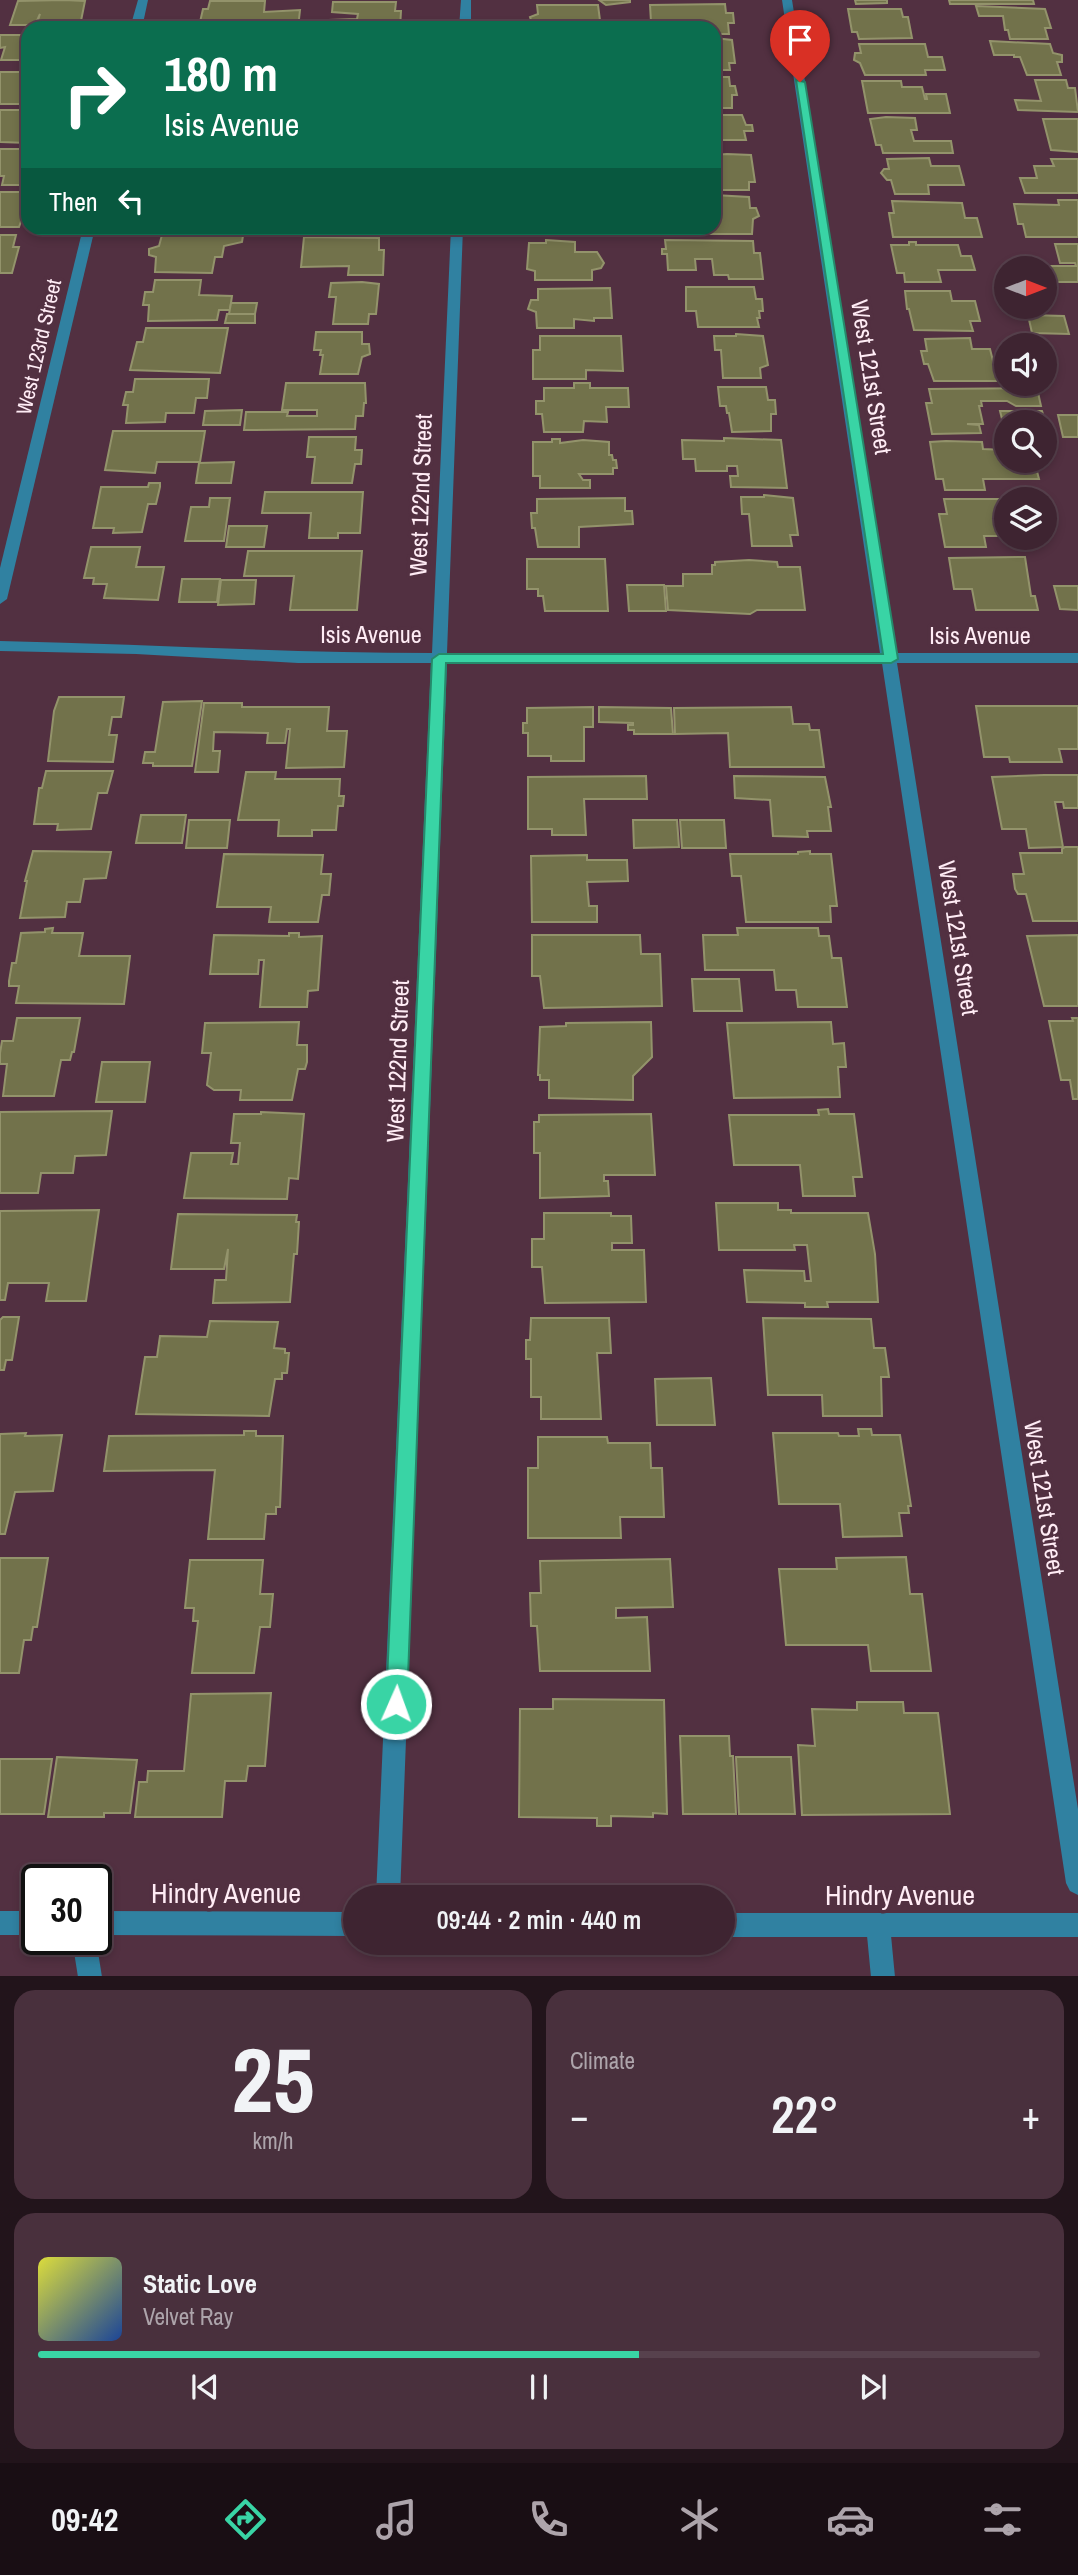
<!DOCTYPE html>
<meta charset="utf-8">
<style>
:root{--surface:#3e2431;--page:#49303d;--text:#f1f3f6;--muted:#ada4ab;--line:#57414d;--accent:#39d4a5}
body{margin:0;font-family:"Archivo Narrow",sans-serif;background:var(--page);color:var(--text);height:100vh;display:flex;flex-direction:column;font-size:26px;white-space:nowrap}
*{box-sizing:border-box;margin:0}
p{font-size:23px;color:var(--muted)}
.icon{flex:none;width:38px;height:38px;fill:none;stroke:currentColor;stroke-width:2;stroke-linecap:round;stroke-linejoin:round}
.map{position:relative;height:1976px;overflow:hidden}
.side{display:flex;flex-direction:column;gap:14px;padding:14px;background:#22141b;flex:1}
.side>*{flex:none}
.banner{position:absolute;left:21px;top:21px;width:700px;height:214px;border-radius:21px;box-shadow:0 4px 10px #0003,0 0 0 2px var(--line);background:#0b6e4f;color:#fff;overflow:hidden}
.needle{width:46px;rotate:90deg}
.tools{position:absolute;left:994px;top:256px;display:grid;gap:14px}
.tools a{display:grid;place-items:center;width:63px;height:63px;border-radius:50%;background:var(--surface);box-shadow:0 4px 10px #0003,0 0 0 2px var(--line);font-size:35px}
.speed{position:absolute;left:21px;top:1864px;display:flex;gap:14px;font-size:35px;font-weight:700;text-align:center}
.speed>*{display:grid;place-content:center;width:91px;height:91px;border-radius:50%;background:var(--surface);box-shadow:0 4px 10px #0003,0 0 0 2px var(--line);line-height:1}
.speed .limit{border:4px solid #111;border-radius:10px;background:#fff;color:#111}
.pin{position:absolute;display:grid;place-items:center;width:60px;height:60px;color:#fff;margin:-72px -30px;border-radius:50% 50% 50% 0;rotate:-45deg;box-shadow:0 0 7px #0007}
.pin .icon{rotate:45deg}
.me{position:absolute;width:77px;margin:-38px;rotate:2deg;stroke-linejoin:round;filter:drop-shadow(0 0 5px #0008)}
.turn{display:flex;align-items:center;gap:24px;height:147px;padding:0 28px;font-size:32px}
.turn .icon{width:91px;height:91px;stroke-width:2.5}
.turn b{display:block;font-size:49px;line-height:60px}
.then{display:flex;align-items:center;height:66px;padding:0 28px;background:#0003;gap:14px;font-size:26px}
.big{font-size:52px;font-weight:600;line-height:1.1}
.side .widget{flex:1;display:flex;flex-direction:column;justify-content:center;gap:10px;min-width:0;padding:0 24px;border-radius:21px;background:var(--page)}
.side .dial{align-items:center;gap:0}
.dial b{font-size:91px;line-height:1}
.song{display:flex;align-items:center;gap:21px}
.cover{width:84px;height:84px;border-radius:10px;background:linear-gradient(135deg,hsl(60 70% 55%),hsl(220 70% 35%))}
.played{height:7px;border-radius:4px;background:linear-gradient(90deg,var(--accent) 60%,var(--line) 60%)}
.keys{display:flex;justify-content:space-around;direction:ltr}
.heat{display:flex;justify-content:space-between;align-items:center;font-size:38px;direction:ltr}
.side .tiles{flex:1;display:grid;gap:14px;grid-template-columns:1fr 1fr}
.widget:last-child{grid-column:span 2}
.trip{position:absolute;left:343px;top:1885px;width:392px;height:70px;border-radius:35px;background:var(--surface);box-shadow:0 4px 10px #0003,0 0 0 2px var(--line);font-weight:600;line-height:70px;text-align:center}
.menu{display:flex;height:112px;justify-content:space-around;align-items:center;background:#190e14;color:var(--muted)}
.menu .icon{width:49px;height:49px}
.menu .current{color:var(--accent)}
.menu b{font-size:32px;color:var(--text)}
.map>svg:first-child{display:block}
.building{fill:#72724b;stroke:#93936b;stroke-width:2}
.lines{fill:none;stroke-linecap:round;stroke-linejoin:round}
.lane{fill:#3081a1;fill-rule:evenodd}
.street{fill:#3081a1;fill-rule:evenodd}
.route{fill:#39d4a5;stroke:#258a6b;stroke-width:2}
.labels{text-anchor:middle;stroke-width:7;stroke-linejoin:round;paint-order:stroke}
.far-street-label{font-size:21px;fill:#ffecf5;stroke:#523041}
.street-label{font-size:24px;fill:#ffecf5;stroke:#523041}
.near-street-label{font-size:28px;fill:#ffecf5;stroke:#523041}
</style>
<div class="map">
<svg width="1078" height="1977" viewBox="0 0 1078 1977">
<rect width="100%" height="100%" fill="#523041"/>
<g class="building">
<path d="M64,0L85,1L81,21L73,23L71,28H42L43,23H37L40,14L35,25H10L18,1Z"/>
<path d="M599,0H630V2L606,5Z"/>
<path d="M855,0H887V3L856,4Z"/>
<path d="M949,0H1033L1034,4H950Z"/>
<path d="M210,1H265L264,12L300,10L298,28H284L285,24L279,23L257,25L256,23L254,28H205L206,22H200L203,9H208Z"/>
<path d="M333,2H396L395,11H401L400,28H329V20L357,19L358,14L332,12Z"/>
<path d="M725,4L726,13H733L734,23H728L729,34H714V28H695V23L651,22L650,5Z"/>
<path d="M537,5H598L601,28L536,27V23H532L530,17L538,14Z"/>
<path d="M976,6L1045,9L1051,28H1045L1048,39H1010L1008,30H1005L1003,16H979Z"/>
<path d="M848,9H901L903,17H908L912,38L859,39L857,32H852Z"/>
<path d="M0,35H28V60H1L5,47L0,48Z"/>
<path d="M714,38L732,40L735,63H729L730,70H714Z"/>
<path d="M990,41L1050,44L1053,53L1062,55V62H1057L1061,75H1027L1020,57H1014V55H994Z"/>
<path d="M859,44H925L928,57H942L945,70H925L926,75H865L860,63L854,60L855,53H861Z"/>
<rect x="0" y="72" width="28" height="32"/>
<path d="M714,77H729L730,86H735L737,95H732V108H714Z"/>
<path d="M1035,80H1066L1068,88H1075L1078,112L1018,110L1015,100L1041,101Z"/>
<path d="M862,81H901L902,87H922L925,99H927L926,94H946L950,113H868Z"/>
<path d="M0,110H28V143L0,142Z"/>
<path d="M714,115H742L746,125H752L753,131H744L746,140H714Z"/>
<path d="M886,117L915,118L917,130H911L914,141H951L953,153H883L881,145H876L870,119Z"/>
<path d="M1043,119H1078V152L1051,150Z"/>
<path d="M0,149H28V185H2L4,176H0Z"/>
<path d="M727,154L751,155L755,182H749V190H716L714,155Z"/>
<path d="M929,158L931,166H959L964,185H928L929,194H895L891,180H887L881,173L884,169H889L887,159Z"/>
<path d="M1051,159H1078V193H1025L1020,178H1037L1034,166H1054Z"/>
<path d="M0,192H28L25,202H28V213H24L19,227H0Z"/>
<path d="M714,195L749,197L750,208H756L759,216L753,219L752,234H680V228H714Z"/>
<path d="M1058,200H1078V237H1026L1023,224H1018L1014,204L1059,205Z"/>
<path d="M892,201L962,203L965,218H977L982,237H893L889,213H894Z"/>
<path d="M534,228H603H570V234H534Z"/>
<path d="M244,230L242,242L224,246L222,257H215L212,273L155,272L156,257L149,255V249L159,246L162,235H207L208,231Z"/>
<path d="M0,235H16L13,247H19L12,273H0Z"/>
<path d="M304,237L379,238V250H384L383,275H348L349,266L301,267Z"/>
<path d="M546,240L575,242V252H597L604,263L601,268L592,270V280H535V271L527,269L529,243H546Z"/>
<path d="M665,240L753,241L754,253H760L763,279H729L728,275H714L712,259H695L696,270H668L667,254H662V249H666Z"/>
<path d="M909,242H916V245H958L961,256H971L975,270H938L941,282H905L904,273H897L891,245H909Z"/>
<path d="M1055,244H1078V282H1050L1045,266H1076L1075,263H1060Z"/>
<path d="M155,280H201L199,295L232,296L230,310H219L217,320L148,321L149,305H143L145,292H153Z"/>
<path d="M362,282L379,284L376,314H369L368,324H333L336,297H329L331,283Z"/>
<path d="M686,287H754L756,299H762L763,311H759L760,318H757L759,327H698L696,311H686Z"/>
<path d="M610,288L612,318H594V321L574,319V328H537L536,312L528,309L531,300H538V289Z"/>
<path d="M905,291H950L952,301H975L980,321H970L973,331L914,330L909,309H907Z"/>
<path d="M231,303H257L255,314H229Z"/>
<path d="M227,314H255V323H225Z"/>
<path d="M1028,315L1064,316L1069,334L1032,333Z"/>
<path d="M146,328H228L220,373L130,370L137,342H143Z"/>
<path d="M316,332H362V344H369L370,354L362,357L358,374H320L323,355H320L321,350H314Z"/>
<path d="M736,334L763,336L768,365L760,368L761,378H723L721,350H715L714,336H736Z"/>
<path d="M540,336H621L623,371L586,370V379H533V350H540Z"/>
<path d="M970,338L972,349H990L998,381H934L928,364H924L921,351H927L925,339Z"/>
<path d="M135,379H209L207,398H196L194,413H166L165,422L126,423L128,405H123L126,392H133Z"/>
<path d="M286,383H365L366,403H364L363,416H356L355,429L244,430L246,412H288L287,416H317V410H282Z"/>
<path d="M574,383H590V388H628L629,407H606L607,422L584,421L583,432H544L542,414H536V401H544V388H574Z"/>
<path d="M718,387H766L768,400H775L776,414H771V431L732,432L729,413H727L726,406H720Z"/>
<path d="M1037,388L1041,406H1016L1007,401H981L982,406H979L983,424H967L979,425L981,433L932,434L926,403H932L929,389Z"/>
<path d="M242,410L240,425H203L205,411Z"/>
<path d="M1000,411H1042L1047,426L1045,422H1006V427H1004Z"/>
<path d="M1058,415H1078V437H1063Z"/>
<path d="M113,431H205L200,462H157L155,473L105,470Z"/>
<path d="M309,437H356L355,450H362L361,464H355L352,483H312L315,457H307Z"/>
<path d="M724,438L781,440L787,488L731,487L730,476H738L737,466H727V471H696L695,459H683L682,440L724,441Z"/>
<path d="M552,439H560V443L583,440L609,442V455H612L613,460H616L617,468H613V474H579L583,480H590V488H540V476H533V442H552Z"/>
<path d="M946,441L982,442L983,449L1006,450V460H1034L1039,479H983L985,490H945L943,479H936L930,442Z"/>
<path d="M234,462L231,483H196L199,463Z"/>
<path d="M149,483H160V487L156,504H148L142,532L113,533L114,528H93L101,487H148Z"/>
<path d="M265,492H363L360,533H338V538H309L311,513H262Z"/>
<path d="M764,495L793,498L798,535H790L792,546H752L749,514H742L741,497H764Z"/>
<path d="M210,498H230L224,541H185L191,507H209Z"/>
<path d="M625,498V511H632L633,524L579,527V547H538L535,528H532L531,513H537V499Z"/>
<path d="M944,499H1006V519H996L1000,536H984L986,547H945L939,514H947Z"/>
<path d="M229,526H267L264,547H226Z"/>
<path d="M91,547H140L136,567H164L158,600L104,598L107,584H93L94,578H84Z"/>
<path d="M248,551H362L357,610H290L294,576H244Z"/>
<path d="M1025,557L1031,596H1035L1038,610H976L972,589H954L949,558Z"/>
<path d="M527,559H605L608,611H545L543,596H538V589H527Z"/>
<path d="M749,560L777,562L778,567H800L805,610H757L750,614L668,610L666,586H683V574H712V565H715V562Z"/>
<path d="M182,579H220L217,602H179Z"/>
<path d="M221,580H256L254,604L218,605Z"/>
<path d="M627,585H664L666,611H629Z"/>
<path d="M1054,586H1078V610L1060,609Z"/>
<path d="M59,697H124L121,717H112L109,735H117L113,762L48,761L54,711Z"/>
<path d="M202,701L192,766H153V763H143L145,752H155L163,702Z"/>
<path d="M204,703H242V707H329L327,731H347L344,767L286,768L290,729H287L285,743H267L268,733L214,732L213,751H220L218,772H195Z"/>
<path d="M976,706H1078V749H1059L1062,762H1010L1009,757H984Z"/>
<path d="M593,707V727H584V761H551V756H528V733H523V723H527V708Z"/>
<path d="M599,707L671,708L673,734H634V730H628V725H633V723L599,722Z"/>
<path d="M791,707L793,724H809L810,730H819L824,767H730L728,733L675,734L674,708Z"/>
<path d="M46,771H113L107,793H98L91,829L57,830L58,824H34L39,788H42Z"/>
<path d="M246,772H276L275,779H340L339,796H344L343,806H338L336,830H312V836H278L279,820H238Z"/>
<path d="M1044,775H1078V808H1064L1063,802H1055L1063,847L1029,848L1026,829H1002L992,777Z"/>
<path d="M646,776L647,799H584L586,835H552V829H528V777Z"/>
<path d="M734,776L825,777L831,807H828L831,831H807L808,837L773,836L770,800L735,798Z"/>
<path d="M141,815H186L182,843H136Z"/>
<path d="M189,820H230L227,848H186Z"/>
<path d="M633,820H677L679,847L634,848Z"/>
<path d="M680,820H724L726,848H682Z"/>
<path d="M1065,847H1078V921H1033L1026,894H1018L1015,889L1013,874H1024L1020,853H1062V849Z"/>
<path d="M33,851L111,852L106,878L84,879L80,902H67L65,917L20,918L27,881H25Z"/>
<path d="M810,851V854H831L837,906H830L831,922H746L741,876H732L730,854H798V852Z"/>
<path d="M224,854L323,855L321,874H331L329,895H322L318,922H269L271,907H217Z"/>
<path d="M587,855V860H627L628,881L587,882L589,906H597V922H532L531,856Z"/>
<path d="M53,928L52,933H83L79,956H130L124,1004L16,1003L19,986H9V981L12,963H16L21,933L45,932V929Z"/>
<path d="M737,928H818L819,936H829L832,958H841L847,1007H798L796,990H776L774,970H705L703,935H738Z"/>
<path d="M289,933H299V937L322,936L318,990L308,991L307,1007H260L264,960H259L258,974H210L214,935L289,936Z"/>
<path d="M532,935H640L641,954H660L662,1006L544,1008L540,976H532Z"/>
<path d="M1078,935V1006H1044L1027,936Z"/>
<path d="M692,979H739L742,1011H694Z"/>
<path d="M17,1018H80L74,1052H72L70,1060H61L54,1096H3L7,1064H0V1053L2,1041H13Z"/>
<path d="M1072,1018H1078V1099H1073L1070,1080H1061L1049,1021H1073Z"/>
<path d="M299,1022L297,1045H307V1062L305,1069H298L292,1100H240L241,1090H214L207,1085L211,1053H202L205,1023Z"/>
<path d="M651,1022L652,1057L633,1076V1100L549,1098V1080H540V1075H538L540,1027L566,1026V1023Z"/>
<path d="M831,1022L833,1044L844,1043L846,1067H838L840,1097L734,1098L727,1023Z"/>
<path d="M102,1062H150L145,1102H96Z"/>
<path d="M828,1109L829,1114H854L862,1177H853L855,1196H803L800,1165H734L729,1115H819L818,1110Z"/>
<path d="M112,1111L106,1155L75,1156L73,1173H41L38,1193H0V1112Z"/>
<path d="M261,1112L304,1114L298,1179L289,1178L287,1199L184,1198L191,1153H233L231,1164H238L240,1143H231L234,1114H261Z"/>
<path d="M651,1114L655,1175H604V1181H608L609,1196L540,1198V1153H534V1122H539V1115Z"/>
<path d="M716,1203H778V1210H791V1213H868L875,1254L878,1302H827L828,1307H805V1303L747,1302L744,1270L804,1271L805,1281H811L807,1245H794L795,1250H719Z"/>
<path d="M99,1210L86,1301H46L49,1283H8L5,1300H0V1211Z"/>
<path d="M544,1213H611V1216H631L632,1243H612V1250H644L646,1302L545,1303L542,1267H532V1239H544Z"/>
<path d="M178,1214L297,1215L296,1222H299L297,1254H294L290,1302L213,1303L215,1280H226L228,1249L224,1269H171Z"/>
<path d="M3,1317H19L12,1360H6L4,1370H0V1320Z"/>
<path d="M531,1318H609L611,1353H597L601,1419H541V1397H531V1359H526V1340H530Z"/>
<path d="M763,1318L871,1319L874,1348H885L889,1377H881L882,1416H823L822,1395H768Z"/>
<path d="M210,1321L278,1322L274,1348L285,1349V1353H289L287,1373H282V1379H275L269,1416L136,1414L145,1357H157L160,1336L207,1337Z"/>
<path d="M711,1378L715,1425H657L655,1379Z"/>
<path d="M858,1429H871L872,1435H900L911,1506H908L909,1513H899L902,1536L843,1537L840,1504H779L773,1433H838L839,1436H859Z"/>
<path d="M244,1431H256V1436H283L280,1507H276V1514H266L264,1539H208L215,1470L104,1471L109,1436L244,1435Z"/>
<path d="M26,1433L25,1436L62,1435L53,1491L15,1492L5,1534H0V1434Z"/>
<path d="M538,1437H607L608,1443H650L651,1468H662L664,1517H620L621,1538H528V1468H538Z"/>
<path d="M906,1557L910,1594H922L931,1671H871L868,1645H786L779,1569H837L836,1558Z"/>
<path d="M0,1558H48L37,1627H33L31,1640H24L19,1673H0Z"/>
<path d="M670,1559L673,1607L616,1608V1618L647,1617L650,1671H540L537,1626H531L530,1593H541L540,1561Z"/>
<path d="M190,1560H263L260,1594H273L270,1627H260L254,1673H192L198,1621H193L194,1608H185Z"/>
<path d="M271,1693L265,1766H248L246,1781H225L222,1817H135L139,1782H147L148,1771H184L191,1694Z"/>
<path d="M553,1699L664,1700L667,1814L653,1813V1817L611,1816V1826H597V1818L519,1817L520,1709H553Z"/>
<path d="M857,1702H903L904,1713H938L950,1814L802,1815L798,1745L815,1746L812,1709L857,1710Z"/>
<path d="M680,1736H729L730,1756H733L736,1814H683Z"/>
<path d="M57,1757L137,1760L130,1813H104V1817H48Z"/>
<path d="M736,1757H791L795,1814H739Z"/>
<path d="M0,1759H52L44,1814H0Z"/>
</g>
<g class="lines">
<g class="lane">
<path d="M878,1913L886,1917L890,1925L895,1977H871L866,1925L870,1917Z"/>
<path d="M72,1939H96L102,1977H78Z"/>
</g>
<g class="street">
<path d="M138,0H148L142,28H130Z"/>
<path d="M461,0H471V28H459Z"/>
<path d="M782,0H792L896,653H1078V663H897L1078,1809V1895L1070,1891L1066,1883L882,663H447L400,1897H376L431,663H298L136,654L0,651V641C144,644 288,653 432,653L451,228H463L447,653H880Z"/>
<path d="M83,228H95L7,599L0,604V568Z"/>
<rect x="0" y="1911" width="37" height="24"/>
<path d="M96,1911L355,1912V1936L96,1935Z"/>
<rect x="723" y="1913" width="355" height="24"/>
</g>
</g>
<path class="route" d="M796,80L805,82L898,659L891,663H446L407,1704L404,1711L396,1714L389,1711L386,1704L432,659L439,654H883Z"/>
<g class="labels">
<g class="far-street-label">
<text transform="translate(39 347) rotate(-77)" y="7">West 123rd Street</text>
</g>
<g class="street-label">
<text transform="translate(871 377) rotate(81)" y="8">West 121st Street</text>
<text transform="translate(421 495) rotate(-88)" y="8">West 122nd Street</text>
<text x="371" y="643">Isis Avenue</text>
<text x="980" y="644">Isis Avenue</text>
<text transform="translate(958 938) rotate(81)" y="8">West 121st Street</text>
<text transform="translate(398 1061) rotate(-88)" y="8">West 122nd Street</text>
<text transform="translate(1044 1498) rotate(81)" y="8">West 121st Street</text>
</g>
<g class="near-street-label">
<text x="226" y="1903">Hindry Avenue</text>
<text x="900" y="1905">Hindry Avenue</text>
</g>
</g>
</svg>
<div class="tools">
<a><svg class="needle" viewBox="-14 -14 28 28"><path d="M0-13l5 13h-10z" fill="#e53935"/><path d="M0 13l5-13h-10z" fill="#ada4ab"/></svg></a>
<a><svg class="icon" aria-label="sound" viewBox="0 0 24 24"><path d="M4 9h4l5-4v14l-5-4H4zM17 9q2 3 0 6"/></svg></a>
<a><svg class="icon" aria-label="search" viewBox="0 0 24 24"><circle cx="10" cy="10" r="6"/><path d="M15 15l6 6"/></svg></a>
<a><svg class="icon" aria-label="layers" viewBox="0 0 24 24"><path d="M12 4l9 5-9 5-9-5zM3 14l9 5 9-5"/></svg></a>
</div>
<div class="speed"><div class="limit">30</div></div>
<div class="pin" style="left:800px;top:82px;background:#d93025"><svg class="icon" aria-label="arrive" viewBox="0 0 24 24"><path d="M6 21V4h12l-3 4 3 4H6"/></svg></div>
<svg class="me" style="left:396px;top:1704px" viewBox="-20 -20 40 40"><circle r="17" fill="#39d4a5" stroke="#fff" stroke-width="3"/><path d="M0-11L8 9 0 5-8 9z" fill="#fff"/></svg>
<div class="trip">09:44 · 2 min · 440 m</div>
<div class="banner">
<div class="turn"><svg class="icon" aria-label="right" viewBox="0 0 24 24"><path d="M7 20v-9h11M14 6l5 5-5 5"/></svg><div><b>180 m</b>Isis Avenue</div></div>
<div class="then">Then<svg class="icon" aria-label="left" viewBox="0 0 24 24"><path d="M17 20v-9H6M10 6l-5 5 5 5"/></svg></div>
</div>
</div>
<section class="side">
<div class="tiles">
<div class="widget dial"><b>25</b><p>km/h</p></div>
<div class="widget"><p>Climate</p>
<div class="heat"><a>−</a><b class="big">22°</b><a>+</a></div>
</div>
<div class="widget">
<div class="song"><i class="cover"></i><div><b>Static Love</b><p>Velvet Ray</p></div></div>
<div class="played"></div>
<div class="keys"><svg class="icon" aria-label="previous" viewBox="0 0 24 24"><path d="M18 5L8 12l10 7zM5 5v14"/></svg><svg class="icon" aria-label="pause" viewBox="0 0 24 24"><path d="M8 5v14M16 5v14"/></svg><svg class="icon" aria-label="next" viewBox="0 0 24 24"><path d="M6 5l10 7-10 7zM19 5v14"/></svg></div>
</div>
</div>
</section>
<nav class="menu">
<b>09:42</b>
<svg class="icon current" aria-label="directions" viewBox="0 0 24 24"><path d="M12 3l9 9-9 9-9-9zM9 14v-3h6M13 9l2 2-2 2"/></svg>
<svg class="icon" aria-label="music" viewBox="0 0 24 24"><path d="M9 18V5l10-2v13"/><circle cx="6" cy="18" r="3"/><circle cx="16" cy="16" r="3"/></svg>
<svg class="icon" aria-label="phone" viewBox="0 0 24 24"><path d="M5 4h4l2 5-3 2q2 4 5 5l2-3 5 2v4C11 20 4 13 5 4z"/></svg>
<svg class="icon" aria-label="climate" viewBox="0 0 24 24"><path d="M12 3v18M4 7l16 10M4 17L20 7"/></svg>
<svg class="icon" aria-label="car" viewBox="0 0 24 24"><path d="M5 17H2v-5l4-1 3-4h7l3 4 3 1v5h-3M9 17h6M6 11h13"/><circle cx="7" cy="17" r="2"/><circle cx="17" cy="17" r="2"/></svg>
<svg class="icon" aria-label="filters" viewBox="0 0 24 24"><path d="M4 7h16M4 17h16"/><circle cx="9" cy="7" r="2"/><circle cx="15" cy="17" r="2"/></svg>
</nav>
